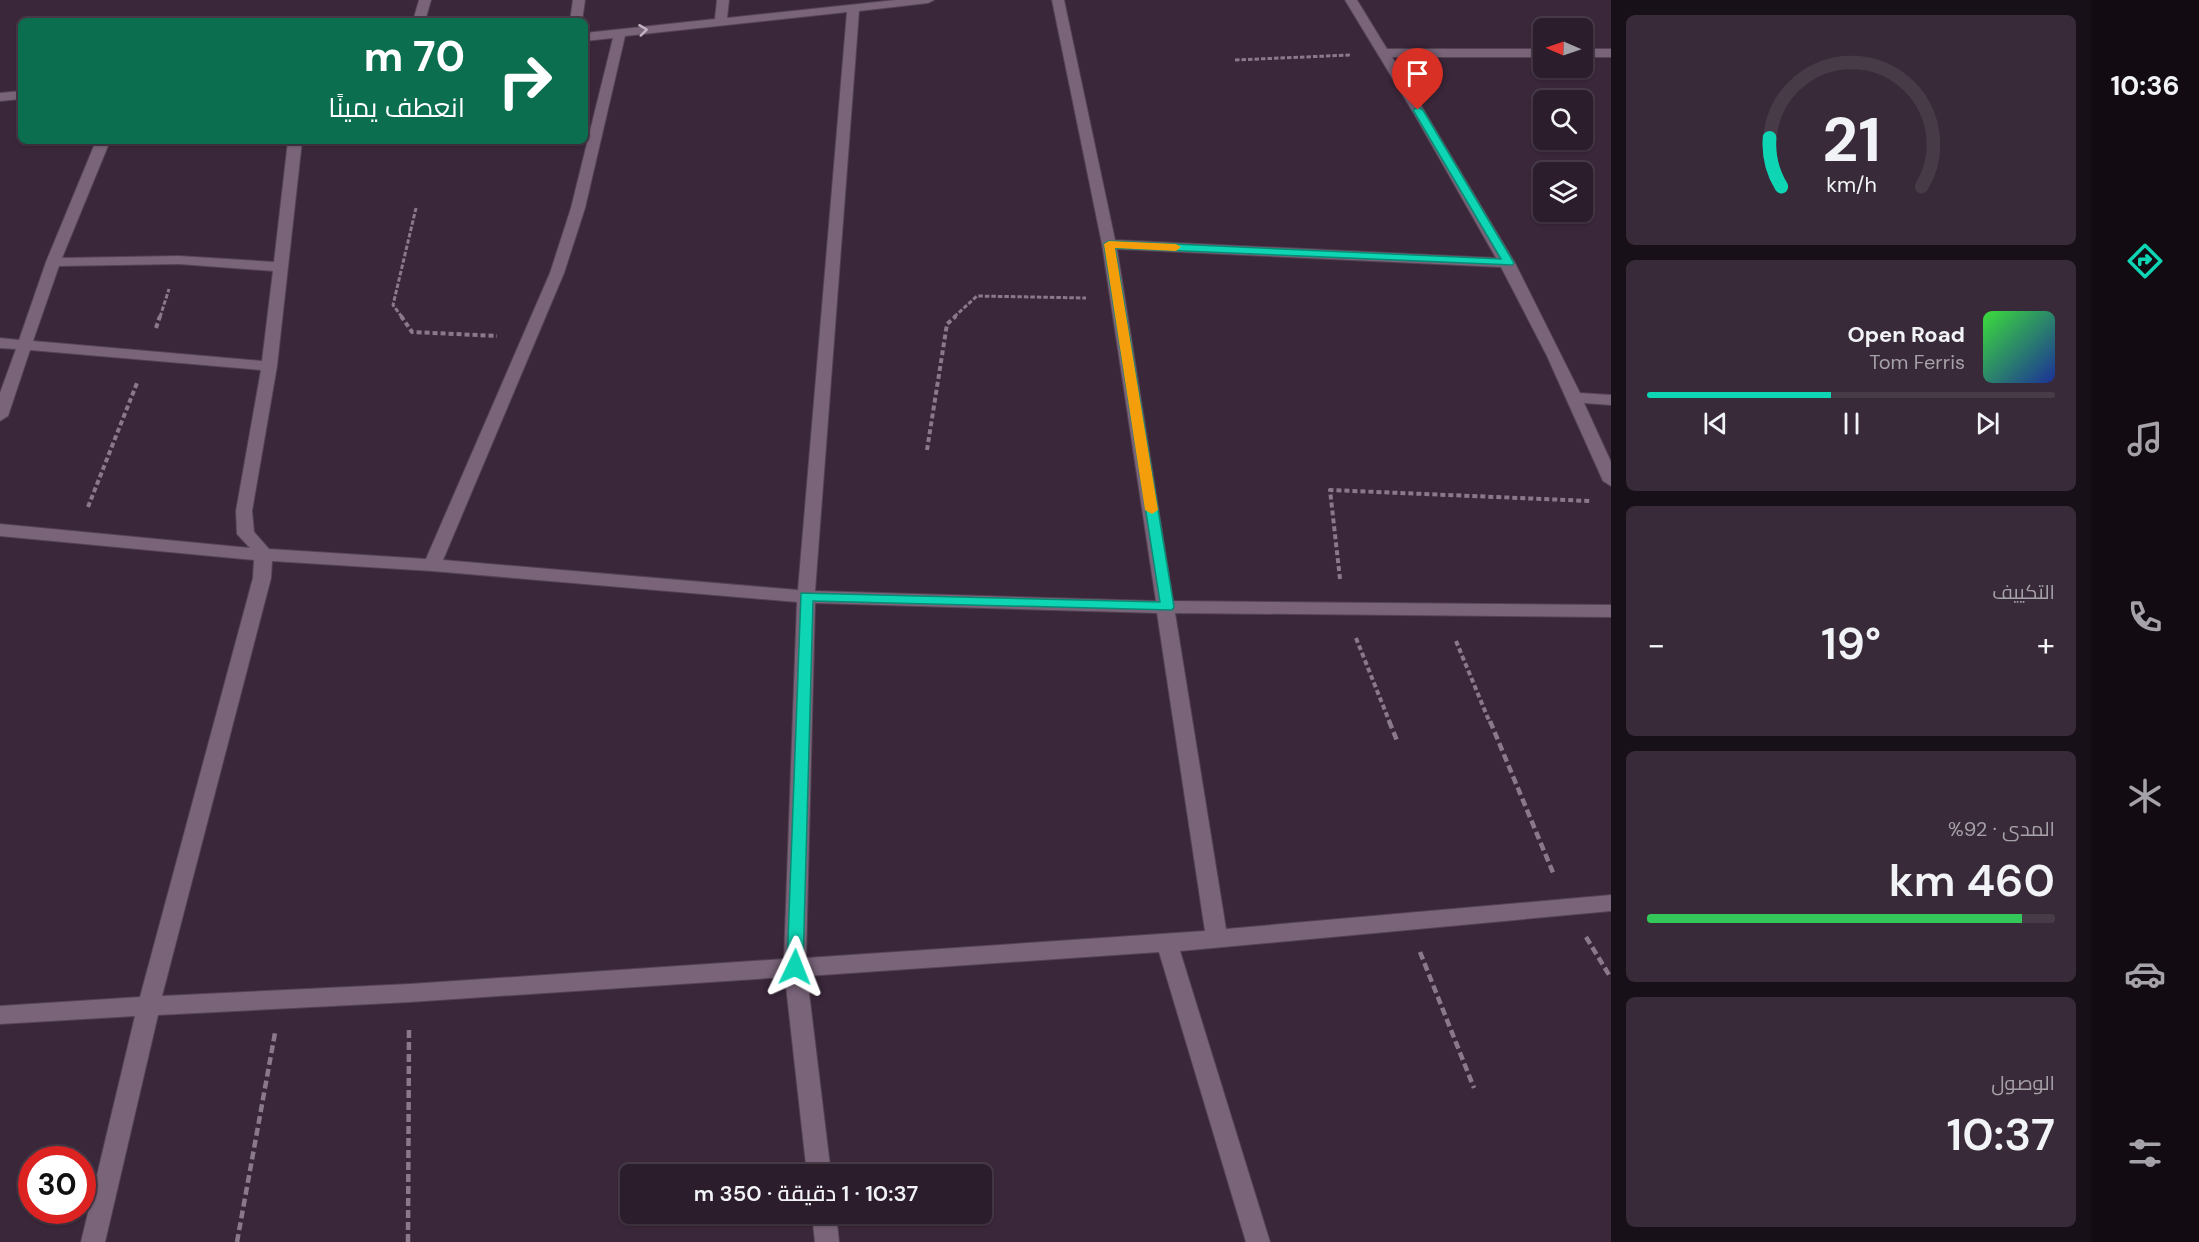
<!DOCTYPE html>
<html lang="ar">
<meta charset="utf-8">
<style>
:root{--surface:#2c1d2c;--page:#382a38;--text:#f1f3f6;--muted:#a6a2a9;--line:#483b48;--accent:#0ed5b4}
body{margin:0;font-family:"DM Sans",Cairo,sans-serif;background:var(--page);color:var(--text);direction:rtl;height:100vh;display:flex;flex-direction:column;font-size:22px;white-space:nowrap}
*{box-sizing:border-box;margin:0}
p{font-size:20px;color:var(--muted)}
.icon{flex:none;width:33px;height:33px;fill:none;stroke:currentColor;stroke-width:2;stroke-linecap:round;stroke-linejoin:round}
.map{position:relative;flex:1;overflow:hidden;direction:ltr}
.sheet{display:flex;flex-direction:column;gap:15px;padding:15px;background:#181018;width:480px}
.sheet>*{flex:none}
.hud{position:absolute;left:18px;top:18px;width:570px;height:126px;border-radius:9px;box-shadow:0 2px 4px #0004,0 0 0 2px var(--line);direction:rtl;background:#0b6e4f;color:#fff;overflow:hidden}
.needle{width:39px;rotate:272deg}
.tools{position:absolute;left:1533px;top:18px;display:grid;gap:12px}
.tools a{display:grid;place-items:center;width:60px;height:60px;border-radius:9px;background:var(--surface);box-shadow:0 2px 4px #0004,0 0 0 2px var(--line);font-size:30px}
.speed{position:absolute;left:18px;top:1146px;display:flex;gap:12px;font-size:30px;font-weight:700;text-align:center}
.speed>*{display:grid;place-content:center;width:78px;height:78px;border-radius:50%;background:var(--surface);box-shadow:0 2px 4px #0004,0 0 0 2px var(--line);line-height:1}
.speed .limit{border:9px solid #d22;background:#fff;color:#111}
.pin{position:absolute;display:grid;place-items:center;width:51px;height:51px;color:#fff;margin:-62px -26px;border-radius:50% 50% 50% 0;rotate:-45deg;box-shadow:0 0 6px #0007}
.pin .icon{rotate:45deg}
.me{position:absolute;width:66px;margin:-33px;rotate:2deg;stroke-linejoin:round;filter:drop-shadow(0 0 4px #0008)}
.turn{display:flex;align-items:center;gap:21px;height:126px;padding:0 24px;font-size:27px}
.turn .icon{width:78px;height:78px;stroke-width:2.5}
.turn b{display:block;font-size:42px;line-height:51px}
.big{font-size:45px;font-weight:600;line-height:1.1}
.sheet .widget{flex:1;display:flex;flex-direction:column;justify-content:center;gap:9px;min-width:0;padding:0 21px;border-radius:9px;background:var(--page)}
.sheet .dial{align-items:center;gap:0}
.dial svg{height:156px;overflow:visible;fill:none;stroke:var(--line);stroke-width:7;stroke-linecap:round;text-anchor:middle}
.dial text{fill:var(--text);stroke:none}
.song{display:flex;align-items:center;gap:18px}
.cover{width:72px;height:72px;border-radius:9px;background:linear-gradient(135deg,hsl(120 70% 55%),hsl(230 70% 35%))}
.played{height:6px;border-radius:3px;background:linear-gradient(90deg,var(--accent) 45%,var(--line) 45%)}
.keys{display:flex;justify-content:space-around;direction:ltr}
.heat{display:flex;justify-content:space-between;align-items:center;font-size:33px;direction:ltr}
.charge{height:9px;border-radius:4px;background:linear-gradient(90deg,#34c759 92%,var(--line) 0)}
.trip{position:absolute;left:620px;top:1164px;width:372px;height:60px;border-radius:9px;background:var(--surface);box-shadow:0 2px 4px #0004,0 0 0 2px var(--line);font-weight:600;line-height:60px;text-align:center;direction:rtl}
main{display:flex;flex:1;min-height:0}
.tabs{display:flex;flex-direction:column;width:108px;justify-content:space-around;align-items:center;background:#120c12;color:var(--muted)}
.tabs .icon{width:42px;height:42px}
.tabs .current{color:var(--accent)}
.tabs b{font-size:27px;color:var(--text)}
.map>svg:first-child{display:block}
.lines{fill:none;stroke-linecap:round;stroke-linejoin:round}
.minor-casing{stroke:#534353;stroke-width:2}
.path-far2{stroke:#897989;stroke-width:3;stroke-dasharray:4.5 2;stroke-linecap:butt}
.path-far1{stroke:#897989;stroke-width:4;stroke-dasharray:5 3;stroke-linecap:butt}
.path{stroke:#897989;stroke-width:4.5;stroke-dasharray:8 4;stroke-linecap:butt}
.minor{fill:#796479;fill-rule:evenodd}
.oneway{stroke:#c2b2c2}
.route{fill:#0ed5b4;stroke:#098a75;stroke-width:1.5}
.slow{fill:#f59e0b}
</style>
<main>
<nav class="tabs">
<b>10:36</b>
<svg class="icon current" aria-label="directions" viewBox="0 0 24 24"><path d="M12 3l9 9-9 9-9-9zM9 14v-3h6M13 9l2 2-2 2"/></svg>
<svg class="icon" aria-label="music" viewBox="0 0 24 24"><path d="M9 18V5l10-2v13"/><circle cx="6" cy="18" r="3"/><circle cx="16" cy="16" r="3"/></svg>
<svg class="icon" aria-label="phone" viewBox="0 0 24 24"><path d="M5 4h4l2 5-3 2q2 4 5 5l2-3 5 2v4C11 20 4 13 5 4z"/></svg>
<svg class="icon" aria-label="climate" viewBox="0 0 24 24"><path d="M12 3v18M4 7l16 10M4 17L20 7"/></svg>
<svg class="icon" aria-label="car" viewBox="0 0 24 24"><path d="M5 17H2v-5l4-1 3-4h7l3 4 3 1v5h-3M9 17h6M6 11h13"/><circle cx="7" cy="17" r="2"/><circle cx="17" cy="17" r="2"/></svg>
<svg class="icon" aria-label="filters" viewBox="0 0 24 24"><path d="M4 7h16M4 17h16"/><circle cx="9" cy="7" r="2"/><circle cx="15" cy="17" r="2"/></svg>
</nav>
<section class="sheet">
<div class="widget dial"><svg viewBox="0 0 100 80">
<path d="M14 69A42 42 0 1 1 86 69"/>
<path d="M14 69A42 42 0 0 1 8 44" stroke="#0ed5b4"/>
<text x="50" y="56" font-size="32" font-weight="700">21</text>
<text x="50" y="72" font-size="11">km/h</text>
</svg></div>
<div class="widget">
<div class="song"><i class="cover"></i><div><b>Open Road</b><p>Tom Ferris</p></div></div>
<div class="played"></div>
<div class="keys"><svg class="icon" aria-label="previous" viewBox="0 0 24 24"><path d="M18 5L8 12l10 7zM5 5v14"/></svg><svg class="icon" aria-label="pause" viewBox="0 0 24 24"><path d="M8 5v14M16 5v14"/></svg><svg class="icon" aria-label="next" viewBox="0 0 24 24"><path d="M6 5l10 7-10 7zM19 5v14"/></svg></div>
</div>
<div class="widget"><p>التكييف</p>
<div class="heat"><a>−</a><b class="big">19°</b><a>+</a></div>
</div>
<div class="widget"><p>المدى · 92%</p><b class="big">460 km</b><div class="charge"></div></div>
<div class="widget"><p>الوصول</p><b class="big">10:37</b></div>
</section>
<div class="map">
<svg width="1611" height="1242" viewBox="0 0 1611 1242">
<rect width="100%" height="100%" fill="#3a273a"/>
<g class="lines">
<defs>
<g id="minor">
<path d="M419,0H431L425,21H413Z"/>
<path d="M573,0H585L582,21H570Z"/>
<path d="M717,0H729L727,18L896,0H934L928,3L859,11L815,591L1156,601L1102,244L1052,0H1064L1115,240L1496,258L1416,117L1345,0H1357L1387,49H1544V57H1392L1515,263L1580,393L1611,395V405L1584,403L1611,462V486L1603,481L1547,356L1501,267L1117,249L1173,601L1611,605V617L1175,613L1226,929L1611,895V911L1180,951L1270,1242H1246L1159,952L807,976L831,1174H807L785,977L410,1002L158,1015L105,1242H81L135,1016L0,1024V1006L140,997L253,578L254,560L0,536V524L250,548L237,534L236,511L261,370L30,350L8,416L0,421V393L16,349L0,348V338L19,340L46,262L96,141H110L62,258L179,256L274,262L288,141H302L277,366L252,511L254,532L269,549L426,559L550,273L571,208L613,38L585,41V33L715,19ZM847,12L798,590L443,560L564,273L585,208L625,36ZM179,264L273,271L262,361L33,341L59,266ZM272,561L432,571L797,602L784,959L410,984L162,996L271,578ZM815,603L1157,613L1205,931L806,958Z"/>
<rect x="1582" y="49" width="29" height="8"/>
<path d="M21,91V99L0,101V93Z"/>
<path d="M812,1214H836L839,1242H815Z"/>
</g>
</defs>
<use href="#minor" class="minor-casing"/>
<g class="path-far2">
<path d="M1235,60L1350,55"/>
<path d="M160,317L169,289"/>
<path d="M402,317L393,305L416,208"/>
<path d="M954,317L977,296L1086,298"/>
</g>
<g class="path-far1">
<path d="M401,316L412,332L497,336"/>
<path d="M156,328L160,316"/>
<path d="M927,450L947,324L956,316"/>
<path d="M88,507L137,383"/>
<path d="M1340,579L1330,490L1590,501"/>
<path d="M1356,638L1390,723"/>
<path d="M1456,641L1490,723"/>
</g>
<g class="path">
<path d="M1389,721L1398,743"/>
<path d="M1490,721L1554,875"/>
<path d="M1586,937L1611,978"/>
<path d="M1420,952L1474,1088"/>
<path d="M237,1242L275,1033"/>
<path d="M408,1242L409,1027"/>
</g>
<use href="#minor" class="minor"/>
</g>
<defs><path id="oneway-chevron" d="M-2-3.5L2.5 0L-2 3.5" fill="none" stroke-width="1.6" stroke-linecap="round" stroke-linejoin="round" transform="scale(1.5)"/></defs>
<use class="oneway" href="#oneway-chevron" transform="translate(643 30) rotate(-7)"/>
<path class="route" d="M1418,107L1423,110L1514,263L1512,265L1115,248L1174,607L1172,610L813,601L803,967L801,972H789L787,967L801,593L1160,602L1104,244L1109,241L1501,259L1413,110Z"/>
<path class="slow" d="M1109,241L1176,244L1181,247L1176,251L1115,248L1158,510L1152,514L1145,510L1104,244Z"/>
</svg>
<div class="tools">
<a><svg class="needle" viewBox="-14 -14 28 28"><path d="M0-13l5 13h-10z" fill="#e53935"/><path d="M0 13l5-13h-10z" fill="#a6a2a9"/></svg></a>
<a><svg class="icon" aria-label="search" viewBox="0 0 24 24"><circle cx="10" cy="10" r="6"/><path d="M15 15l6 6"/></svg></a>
<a><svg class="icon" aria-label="layers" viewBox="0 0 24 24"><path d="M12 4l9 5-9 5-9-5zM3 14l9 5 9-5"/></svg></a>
</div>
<div class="speed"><div class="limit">30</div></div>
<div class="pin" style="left:1418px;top:110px;background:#d93025"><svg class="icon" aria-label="arrive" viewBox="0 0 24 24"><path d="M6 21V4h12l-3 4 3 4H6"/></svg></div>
<svg class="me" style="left:795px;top:967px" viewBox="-20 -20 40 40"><path d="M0-17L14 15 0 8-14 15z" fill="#0ed5b4" stroke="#fff" stroke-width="4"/></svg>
<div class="trip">10:37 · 1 دقيقة · 350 m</div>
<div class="hud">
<div class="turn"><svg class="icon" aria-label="right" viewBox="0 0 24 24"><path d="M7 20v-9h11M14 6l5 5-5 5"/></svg><div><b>70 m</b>انعطف يمينًا</div></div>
</div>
</div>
</main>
